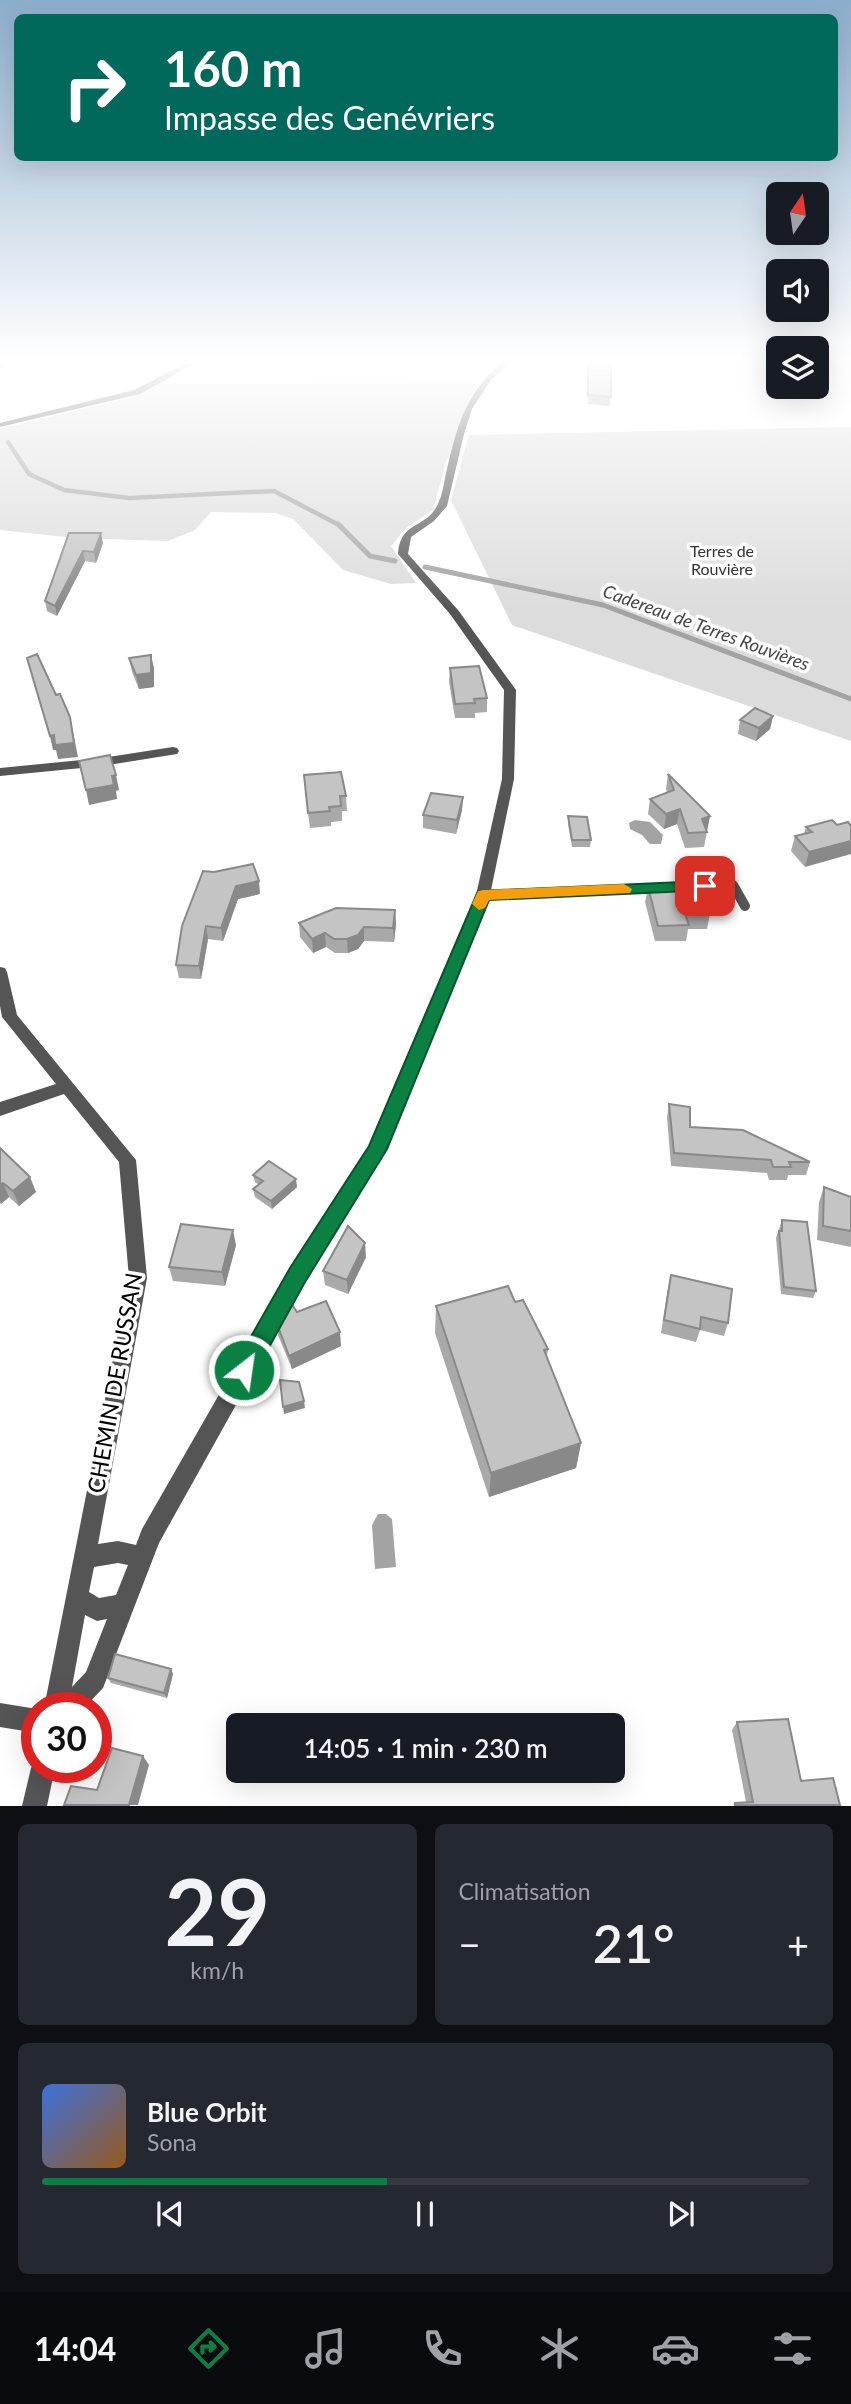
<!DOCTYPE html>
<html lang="fr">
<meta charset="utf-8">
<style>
:root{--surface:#171b24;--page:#242831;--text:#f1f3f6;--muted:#9ea1a6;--line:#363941;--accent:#0b8043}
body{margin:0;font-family:Lato,sans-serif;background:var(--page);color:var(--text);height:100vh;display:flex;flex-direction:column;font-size:26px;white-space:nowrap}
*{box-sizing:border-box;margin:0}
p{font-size:23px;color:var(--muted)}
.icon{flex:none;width:38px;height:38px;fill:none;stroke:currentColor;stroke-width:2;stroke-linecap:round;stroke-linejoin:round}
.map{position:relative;height:1806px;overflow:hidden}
.panel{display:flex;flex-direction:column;gap:18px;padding:18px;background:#0d0f14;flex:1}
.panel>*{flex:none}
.guide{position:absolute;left:14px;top:14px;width:824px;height:147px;border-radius:10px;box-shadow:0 7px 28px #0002;background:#00695c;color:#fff;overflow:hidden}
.needle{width:46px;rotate:13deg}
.buttons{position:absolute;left:766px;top:182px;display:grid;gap:14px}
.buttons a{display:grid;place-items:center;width:63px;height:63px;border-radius:10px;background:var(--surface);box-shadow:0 7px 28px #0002;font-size:35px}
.speed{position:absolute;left:21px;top:1692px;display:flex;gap:14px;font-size:35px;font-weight:700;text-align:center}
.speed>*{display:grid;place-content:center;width:91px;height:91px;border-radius:50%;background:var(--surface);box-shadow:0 7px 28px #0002;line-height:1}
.speed .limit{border:10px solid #d22;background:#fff;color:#111}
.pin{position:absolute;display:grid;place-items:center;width:60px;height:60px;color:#fff;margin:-30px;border-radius:14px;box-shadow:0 4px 10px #0006}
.me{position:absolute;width:77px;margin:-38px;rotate:30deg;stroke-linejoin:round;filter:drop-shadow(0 0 5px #0008)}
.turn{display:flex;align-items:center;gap:24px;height:147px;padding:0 35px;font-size:32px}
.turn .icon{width:91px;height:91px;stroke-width:2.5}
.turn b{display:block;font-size:49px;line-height:60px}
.big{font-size:52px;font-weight:600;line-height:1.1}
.panel .widget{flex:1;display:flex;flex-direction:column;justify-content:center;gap:10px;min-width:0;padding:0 24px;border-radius:10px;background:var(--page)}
.panel .dial{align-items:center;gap:0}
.dial b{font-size:91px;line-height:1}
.song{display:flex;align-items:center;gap:21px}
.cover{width:84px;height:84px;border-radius:10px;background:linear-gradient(135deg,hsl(220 70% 55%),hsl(30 70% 35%))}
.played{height:7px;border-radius:4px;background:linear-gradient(90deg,var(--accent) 45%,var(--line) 45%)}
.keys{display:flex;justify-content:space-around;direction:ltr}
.heat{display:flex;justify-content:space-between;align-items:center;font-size:38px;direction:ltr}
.panel .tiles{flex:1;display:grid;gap:18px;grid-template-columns:1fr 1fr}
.widget:last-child{grid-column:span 2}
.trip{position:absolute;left:226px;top:1713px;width:399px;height:70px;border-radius:10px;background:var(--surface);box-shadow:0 7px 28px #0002;font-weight:600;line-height:70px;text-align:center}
.tabs{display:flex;height:112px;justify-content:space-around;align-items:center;background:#090b0e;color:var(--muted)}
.tabs .icon{width:49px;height:49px}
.tabs .active{color:var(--accent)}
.tabs b{font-size:32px;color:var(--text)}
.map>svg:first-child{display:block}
.green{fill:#dcdcdc}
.water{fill:#a3a3a3}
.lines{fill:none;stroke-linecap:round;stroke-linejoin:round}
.stream-far1{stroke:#a3a3a3;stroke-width:4.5}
.stream{stroke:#a3a3a3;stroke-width:5}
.lane{stroke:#555;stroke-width:10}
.street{fill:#555;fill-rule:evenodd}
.wall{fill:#a9a9a9}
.shaded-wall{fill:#898989}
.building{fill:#c4c4c4;stroke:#898989;stroke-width:2}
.route{fill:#0b8043;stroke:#07532c;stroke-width:2}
.slow{fill:#f59e0b}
.labels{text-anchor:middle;stroke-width:7;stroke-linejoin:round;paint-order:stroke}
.far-park-label{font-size:16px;fill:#333;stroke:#fff}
.far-water-label{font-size:18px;font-style:italic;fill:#444;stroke:#fff}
.near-street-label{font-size:23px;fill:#000;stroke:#fff}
</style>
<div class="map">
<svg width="851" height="1806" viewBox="0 0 851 1806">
<rect width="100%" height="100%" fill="#fff"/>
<g class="green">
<path d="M476,383L445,465L433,510L406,528L391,546L416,583L391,584L343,570L293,519L275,513L211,512L195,530L168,541L75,538L0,530V429L128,398L158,384Z"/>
<path d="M851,427V741L512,625L451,500L469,435Z"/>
</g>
<g class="water">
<path d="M635,820L650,822L663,835L661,844H650L642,835L630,829L629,823Z"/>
<path d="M378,1514H386L392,1519L396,1567L375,1569L372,1525Z"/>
</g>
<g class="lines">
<path class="stream-far1" d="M8,442L29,474L64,490L129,498L274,491L341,526"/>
<g class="stream">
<path d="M338,524L370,556L395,561"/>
<path d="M425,567L603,605L851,699"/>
</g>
<g class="lane">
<path d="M686,887L733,885L745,906"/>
<path d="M483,895L659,888"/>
</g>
<g class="street">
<path d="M6,357H14L0,369V363Z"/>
<path d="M197,357H206L140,394L0,427V423L134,390Z"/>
<path d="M508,357H516L491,380L472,409L464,434L447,506L434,521L411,537L408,554L458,610L516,690L514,779L490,895L386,1149L305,1281L159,1543L103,1688L84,1708H44L129,1278L119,1162L64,1094L0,1116V1102L56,1084L2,1017L0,1006V967L5,968L7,972L17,1015L136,1160L147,1278L98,1544L118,1541L136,1545L142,1529L291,1269L370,1146L476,895L502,779L504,690L450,614L398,554C400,521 425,529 437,506C443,495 444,481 447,469C458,421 468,389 508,357ZM118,1563L128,1565L116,1595L99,1598L89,1592L94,1567ZM85,1615L97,1621L107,1619L86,1672L72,1687Z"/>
<path d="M173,747L177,748L179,751L177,754L102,766L0,776V768L102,758Z"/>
<path d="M0,1703L37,1709V1733L0,1727Z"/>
<path d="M37,1758V1768H55L47,1806H22L31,1768Z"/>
</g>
</g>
<g class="wall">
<path d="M43,357H69L62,361Z"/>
<path d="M588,357H611L610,406L588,404Z"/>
<path d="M69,533L103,543L96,563L85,561L57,616L47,611L45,601Z"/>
<path d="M151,655L154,669V687L139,689L132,672L129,658Z"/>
<path d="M450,668L487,698V712L475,713V718H455L449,682Z"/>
<path d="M773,716L770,729L756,741L738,734L740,720Z"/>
<path d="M668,774L710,816L704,847L685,848L677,824L664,829L648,814L650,799L667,793L666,789Z"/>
<path d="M305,790L346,796L347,811H342V821L331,822V826L310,828Z"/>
<path d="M463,797L462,810L456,834L423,828V815Z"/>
<path d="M568,816L591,840L590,847H572L568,824Z"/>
<path d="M837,825L805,867L791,851L795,836L804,834L806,827Z"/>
<path d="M203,871L260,894L238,899L223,941L208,939L201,979L179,978L176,965Z"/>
<path d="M648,887L710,914L707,929H688L686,941H655L645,902Z"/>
<path d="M395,910L396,924L394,942L364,941L358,949L348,953H335L326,947L313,953L300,937L299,923Z"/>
<path d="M669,1104L690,1127L810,1162L806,1175H788L787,1180H769L767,1173L671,1166L667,1117Z"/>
<path d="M0,1148L36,1192L19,1206L9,1197L1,1204L0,1203Z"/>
<path d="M253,1175L297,1187L272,1209L255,1197L253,1189L259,1185L255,1182Z"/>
<path d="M824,1187L851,1197V1247L817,1240L819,1202Z"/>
<path d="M782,1220L816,1291L813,1298L781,1294L776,1238Z"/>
<path d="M236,1245L225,1286L173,1281L169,1267Z"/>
<path d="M366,1257L348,1294L325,1285L323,1271Z"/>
<path d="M671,1275L728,1323L724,1336L700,1330L696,1342L661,1333L668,1288Z"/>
<path d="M515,1302L548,1349L547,1356L581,1443L576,1468L489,1497L435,1333L436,1306Z"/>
<path d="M297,1312L341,1346L292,1369L278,1335L276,1321Z"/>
<path d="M171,1669L173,1674L167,1698L111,1683L108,1678Z"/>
<path d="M737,1722L801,1781L840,1805H733L735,1803L746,1802L732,1730Z"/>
</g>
<g class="shaded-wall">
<path d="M101,533L103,543L96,563L94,552Z"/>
<path d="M83,551L85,561L57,616L55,606Z"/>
<path d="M151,655L154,669V687L139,689L136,675Z"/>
<path d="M773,716L770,729L756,741L759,728Z"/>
<path d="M70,717L78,757L58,759L56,750H53L50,736L54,735Z"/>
<path d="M116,775L119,790L116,791L117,799L89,805L86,790L112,776Z"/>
<path d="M463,797L462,810L456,834L457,820Z"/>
<path d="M680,809L677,824L664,829L666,814Z"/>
<path d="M710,816L707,830L702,832V819Z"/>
<path d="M851,841V854L805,867L809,852Z"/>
<path d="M259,881L260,894L238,899L223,941L221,928L236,886Z"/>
<path d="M395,910L396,924L394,942L393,928Z"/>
<path d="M206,926L208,939L201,979L199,966Z"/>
<path d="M364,927V941L358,949L348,953L347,939Z"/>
<path d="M325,933L326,947L313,953L312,939Z"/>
<path d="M30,1177L36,1192L19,1206L13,1191Z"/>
<path d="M296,1179L297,1187L272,1209L271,1201Z"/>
<path d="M3,1183L9,1197L1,1204L0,1200V1185Z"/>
<path d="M233,1230L236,1245L225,1286L222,1272Z"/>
<path d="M365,1243L366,1257L348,1294L347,1280Z"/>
<path d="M340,1332L341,1346L292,1369L289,1356Z"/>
<path d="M304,1401L305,1408L284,1414L283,1407Z"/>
<path d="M581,1443L576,1468L489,1497L491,1473Z"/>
<path d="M171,1669L173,1674L167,1698L164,1693Z"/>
<path d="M143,1756L149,1765L138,1805H129Z"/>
</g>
<g class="building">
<path d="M588,357H611V397L588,395Z"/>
<path d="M69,533H101L94,552L83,551L55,606L45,601Z"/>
<path d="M37,654L56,695L60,694L70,717L74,743L55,745L54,735L50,736L27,658Z"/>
<path d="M151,655V673L136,675L129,658Z"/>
<path d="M479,666L487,698L474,699L475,703L455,704L450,668Z"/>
<path d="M755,708L773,716L759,728L740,720Z"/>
<path d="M110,755L116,775L112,776L114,785L86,790L79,761Z"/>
<path d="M341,772L346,796H340L341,806L329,807L330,811L308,813L304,775Z"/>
<path d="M668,774L710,816L702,819L707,832L688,833L680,809L666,814L650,799L674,790Z"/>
<path d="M431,793L463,797L457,820L423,815Z"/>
<path d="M568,816L587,817L591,840H572Z"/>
<path d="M832,820L837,825L848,822L851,826V841L809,852L795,836L812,832L806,827Z"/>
<path d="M253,864L259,881L236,886L221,928L206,926L199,966L176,965L182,926L203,871L214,872Z"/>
<path d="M698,885L710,914H685L689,925L658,926L648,887Z"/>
<path d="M336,908L395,910L393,928L364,927L358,935L347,939H334L325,933L312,939L299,923Z"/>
<path d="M669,1104L690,1107V1127L743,1130L810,1162H789L791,1167H773L771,1160L674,1153Z"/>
<path d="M0,1148L30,1177L13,1191L3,1183L0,1185Z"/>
<path d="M269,1161L296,1179L271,1201L253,1189L263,1181L253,1175Z"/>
<path d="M824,1187L851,1197V1231L823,1226Z"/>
<path d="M782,1220L807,1222L816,1291L784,1287L779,1231H782Z"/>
<path d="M181,1224L233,1230L222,1272L169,1267Z"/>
<path d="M348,1226L365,1243L347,1280L323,1271Z"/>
<path d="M671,1275L732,1289L728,1323L701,1317L700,1329L664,1320Z"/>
<path d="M508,1286L515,1302L523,1300L548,1349L544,1350L581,1443L491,1473L436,1306Z"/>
<path d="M326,1301L340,1332L289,1356L276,1321L284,1305L291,1303L297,1312Z"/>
<path d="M280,1380L299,1382L304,1401L283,1407Z"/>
<path d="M115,1654L171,1669L164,1693L108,1678Z"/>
<path d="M788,1719L801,1781L833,1778L840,1805H735V1803L753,1802L737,1722Z"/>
<path d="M112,1748L143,1756L129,1805H64L71,1786L97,1790Z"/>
</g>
<linearGradient id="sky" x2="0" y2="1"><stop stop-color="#8cadcc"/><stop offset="0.59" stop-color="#fff"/><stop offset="1" stop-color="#fff" stop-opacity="0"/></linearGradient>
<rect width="851" height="610" fill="url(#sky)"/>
<path class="route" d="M705,881L713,886L710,890L489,900L387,1149L305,1282L252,1378L244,1381L236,1378L233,1370L236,1363L290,1268L369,1146L478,891Z"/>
<path class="slow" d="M624,884L632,889L630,893L489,900L485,908L479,910L472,904L478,891L483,890Z"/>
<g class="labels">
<g class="far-park-label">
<text x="722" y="557">Terres de<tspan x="722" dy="18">Rouvière</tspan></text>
</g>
<g class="far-water-label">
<text transform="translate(706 628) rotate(20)" y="6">Cadereau de Terres Rouvières</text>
</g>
<g class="near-street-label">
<text transform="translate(115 1383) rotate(-80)" y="8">CHEMIN DE RUSSAN</text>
</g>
</g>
</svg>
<div class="buttons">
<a><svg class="needle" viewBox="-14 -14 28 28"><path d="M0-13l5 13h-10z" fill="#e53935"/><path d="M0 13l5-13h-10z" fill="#9ea1a6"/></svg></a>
<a><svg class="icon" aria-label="sound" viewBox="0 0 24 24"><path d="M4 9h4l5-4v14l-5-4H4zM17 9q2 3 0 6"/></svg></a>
<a><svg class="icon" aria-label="layers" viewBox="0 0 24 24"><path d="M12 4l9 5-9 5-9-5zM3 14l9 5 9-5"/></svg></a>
</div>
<div class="speed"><div class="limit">30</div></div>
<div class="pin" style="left:705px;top:886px;background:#d93025"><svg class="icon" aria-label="arrive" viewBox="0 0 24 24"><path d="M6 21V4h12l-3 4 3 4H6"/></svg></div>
<svg class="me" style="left:244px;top:1370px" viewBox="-20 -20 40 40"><circle r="17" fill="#0b8043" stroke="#fff" stroke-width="3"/><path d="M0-11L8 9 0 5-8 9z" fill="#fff"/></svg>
<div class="trip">14:05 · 1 min · 230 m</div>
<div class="guide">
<div class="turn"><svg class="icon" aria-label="right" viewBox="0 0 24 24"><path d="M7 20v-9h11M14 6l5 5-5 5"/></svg><div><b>160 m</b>Impasse des Genévriers</div></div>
</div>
</div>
<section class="panel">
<div class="tiles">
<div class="widget dial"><b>29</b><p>km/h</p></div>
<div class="widget"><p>Climatisation</p>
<div class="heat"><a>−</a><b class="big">21°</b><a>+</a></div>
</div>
<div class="widget">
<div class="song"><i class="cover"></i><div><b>Blue Orbit</b><p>Sona</p></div></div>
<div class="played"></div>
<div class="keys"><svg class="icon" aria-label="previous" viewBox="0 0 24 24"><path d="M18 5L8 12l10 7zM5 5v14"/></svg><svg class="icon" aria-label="pause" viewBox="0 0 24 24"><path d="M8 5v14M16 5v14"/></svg><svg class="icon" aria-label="next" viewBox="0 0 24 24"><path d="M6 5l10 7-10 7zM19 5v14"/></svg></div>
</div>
</div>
</section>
<nav class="tabs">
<b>14:04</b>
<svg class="icon active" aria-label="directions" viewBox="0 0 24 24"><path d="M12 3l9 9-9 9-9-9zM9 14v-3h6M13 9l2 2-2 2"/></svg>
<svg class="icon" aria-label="music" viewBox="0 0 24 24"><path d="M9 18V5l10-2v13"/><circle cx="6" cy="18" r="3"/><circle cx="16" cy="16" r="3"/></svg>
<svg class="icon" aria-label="phone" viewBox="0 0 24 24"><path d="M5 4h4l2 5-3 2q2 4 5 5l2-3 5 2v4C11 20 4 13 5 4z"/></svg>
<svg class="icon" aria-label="climate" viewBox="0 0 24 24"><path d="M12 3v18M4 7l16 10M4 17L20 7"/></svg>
<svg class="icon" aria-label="car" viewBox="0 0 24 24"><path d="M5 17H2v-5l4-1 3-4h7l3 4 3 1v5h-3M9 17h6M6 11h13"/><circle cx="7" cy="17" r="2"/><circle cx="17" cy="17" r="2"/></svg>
<svg class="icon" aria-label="filters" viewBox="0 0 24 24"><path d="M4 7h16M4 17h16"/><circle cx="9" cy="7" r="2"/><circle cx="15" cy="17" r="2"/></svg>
</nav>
